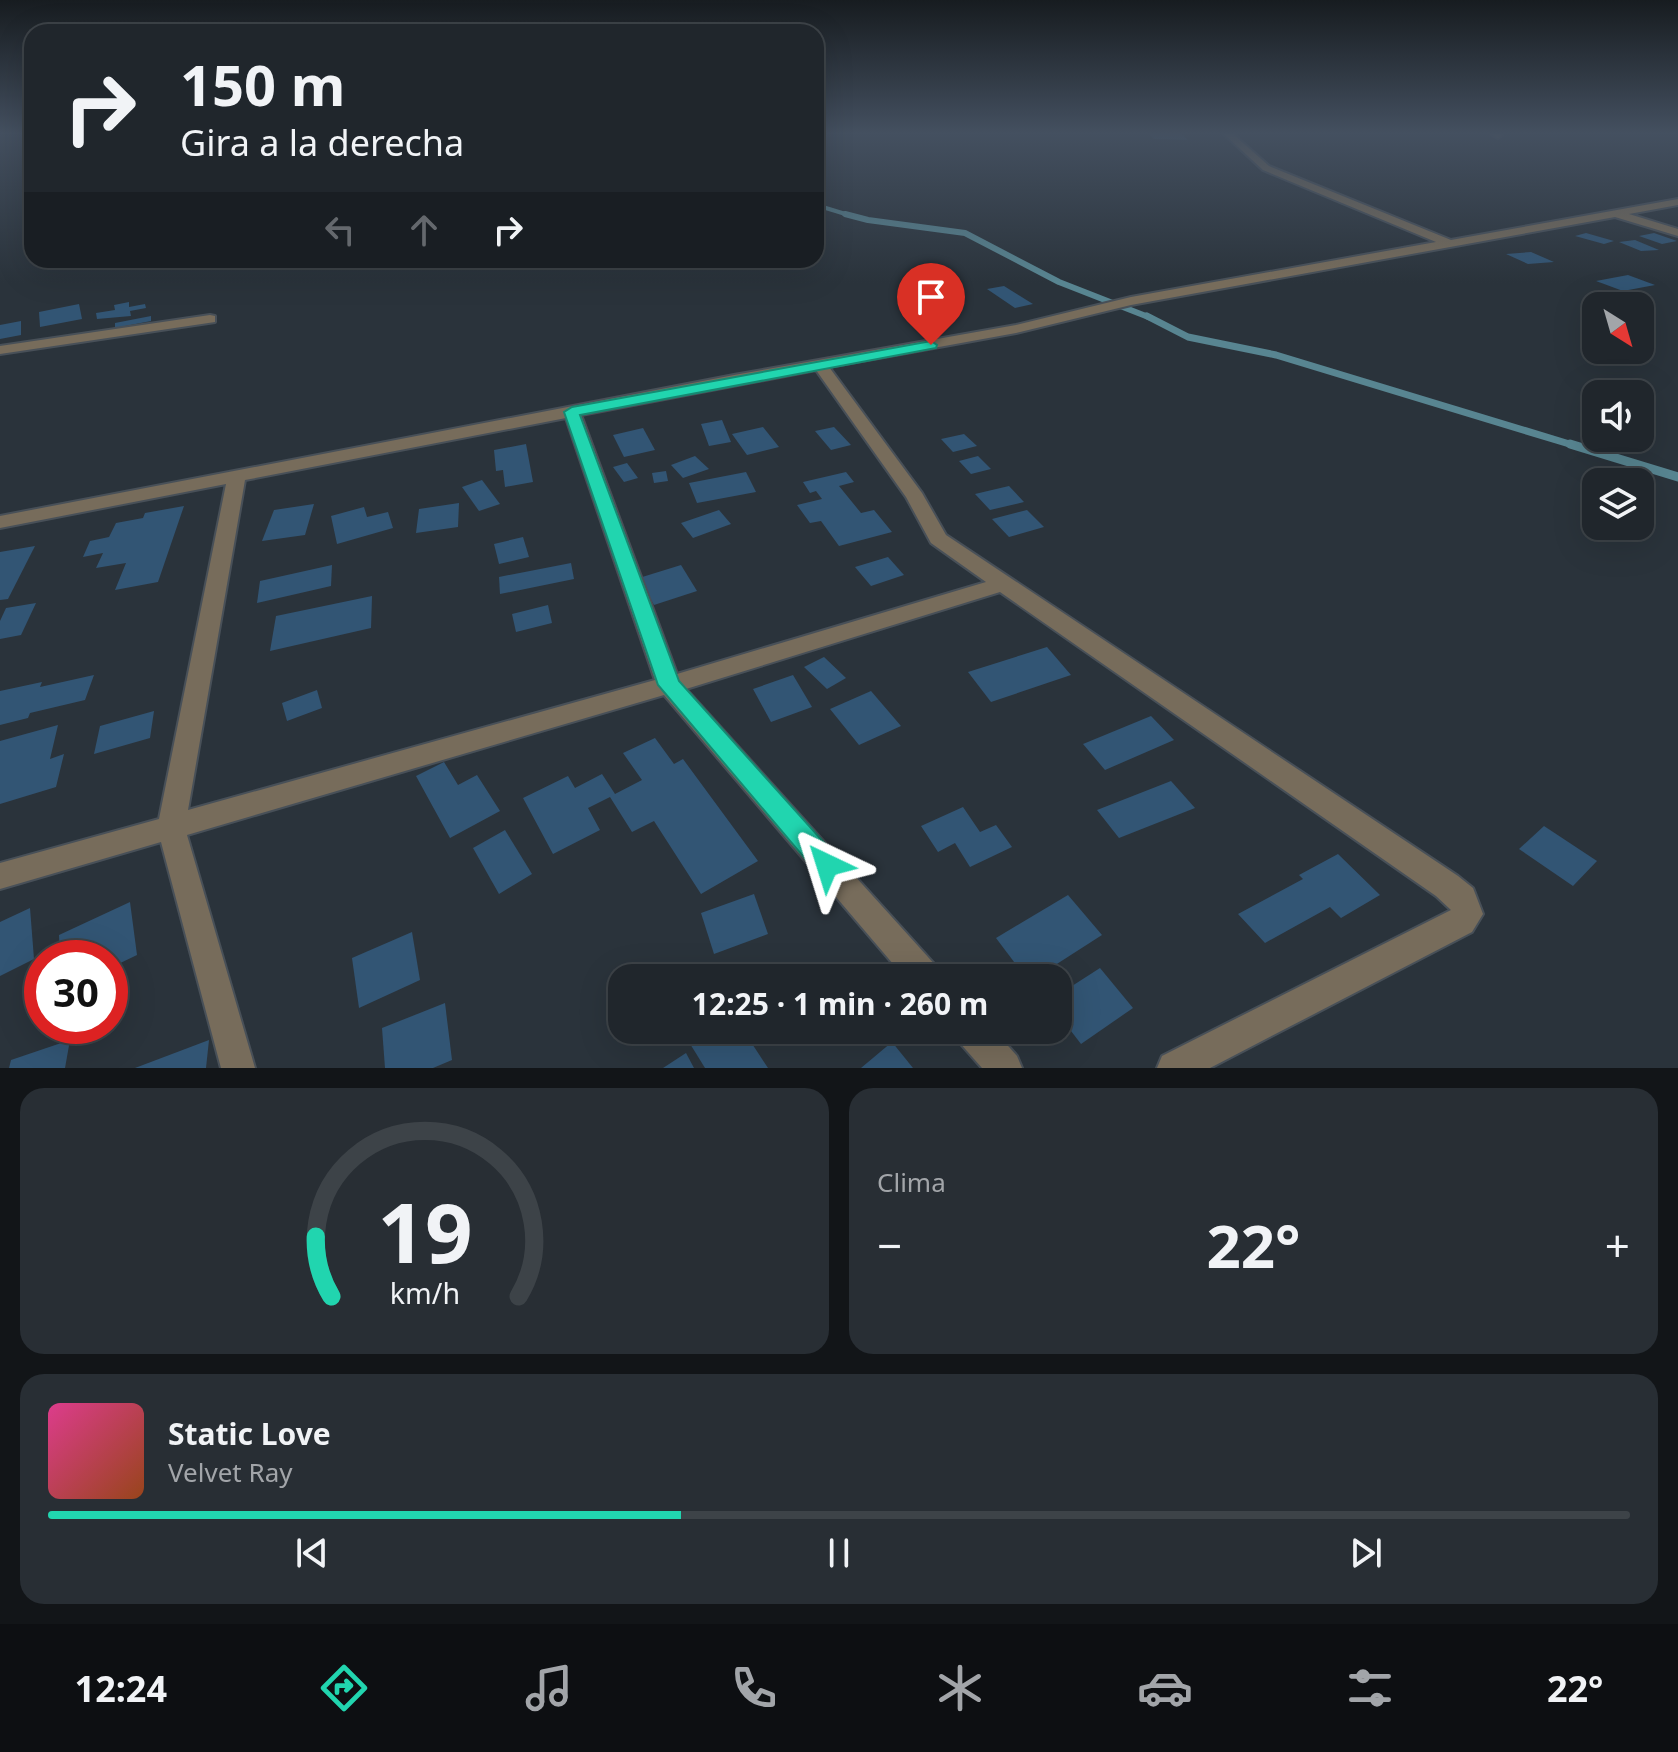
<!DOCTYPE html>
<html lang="es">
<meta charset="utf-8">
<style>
:root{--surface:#20262c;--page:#282e34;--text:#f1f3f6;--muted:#a2a5a9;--line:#3d4348;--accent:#21d5af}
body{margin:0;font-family:"Noto Sans",sans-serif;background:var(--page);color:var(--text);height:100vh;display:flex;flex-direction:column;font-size:30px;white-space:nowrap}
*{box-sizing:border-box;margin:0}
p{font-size:26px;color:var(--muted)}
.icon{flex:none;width:44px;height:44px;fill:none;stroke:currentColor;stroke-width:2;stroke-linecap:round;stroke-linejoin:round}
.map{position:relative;height:1068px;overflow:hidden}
.side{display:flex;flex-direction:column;gap:20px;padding:20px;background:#121518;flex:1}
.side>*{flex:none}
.top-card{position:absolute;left:24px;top:24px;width:800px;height:244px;border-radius:24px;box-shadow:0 8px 32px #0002,0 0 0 2px var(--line);background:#20262c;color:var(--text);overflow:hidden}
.needle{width:52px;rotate:143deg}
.tools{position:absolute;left:1582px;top:292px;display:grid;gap:16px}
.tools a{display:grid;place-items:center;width:72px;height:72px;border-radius:16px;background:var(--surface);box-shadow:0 8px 32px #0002,0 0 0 2px var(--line);font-size:40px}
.speed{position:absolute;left:24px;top:940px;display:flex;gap:16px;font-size:40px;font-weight:700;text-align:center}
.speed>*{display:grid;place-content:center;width:104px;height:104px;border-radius:50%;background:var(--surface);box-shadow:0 8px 32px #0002,0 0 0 2px var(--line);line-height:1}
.speed .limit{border:12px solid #d22;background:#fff;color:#111}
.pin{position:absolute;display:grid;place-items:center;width:68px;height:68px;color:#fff;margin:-82px -34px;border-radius:50% 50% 50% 0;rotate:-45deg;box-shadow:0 0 8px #0007}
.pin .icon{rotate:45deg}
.me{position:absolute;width:88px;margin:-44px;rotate:319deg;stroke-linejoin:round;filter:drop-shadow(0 0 6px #0008)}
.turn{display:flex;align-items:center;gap:28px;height:168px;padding:0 24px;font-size:36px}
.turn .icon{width:104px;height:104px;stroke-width:2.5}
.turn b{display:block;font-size:56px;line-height:68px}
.lanes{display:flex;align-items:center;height:76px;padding:0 24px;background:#0003;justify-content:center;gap:40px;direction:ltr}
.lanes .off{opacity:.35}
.big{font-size:60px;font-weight:700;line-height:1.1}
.side .tile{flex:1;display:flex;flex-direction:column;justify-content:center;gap:12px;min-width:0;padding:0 28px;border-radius:24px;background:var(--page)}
.side .dial{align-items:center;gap:0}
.dial svg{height:208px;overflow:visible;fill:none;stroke:var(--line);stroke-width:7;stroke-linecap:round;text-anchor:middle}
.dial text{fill:var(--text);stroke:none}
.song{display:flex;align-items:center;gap:24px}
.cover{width:96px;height:96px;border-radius:12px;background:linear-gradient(135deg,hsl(330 70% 55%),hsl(20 70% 35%))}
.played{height:8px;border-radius:4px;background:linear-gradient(90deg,var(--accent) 40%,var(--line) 40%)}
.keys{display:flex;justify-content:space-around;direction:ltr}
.heat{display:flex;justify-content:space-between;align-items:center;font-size:44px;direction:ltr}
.side .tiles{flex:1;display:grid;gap:20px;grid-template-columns:1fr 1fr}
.tile:last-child{grid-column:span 2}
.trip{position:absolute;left:608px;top:964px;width:464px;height:80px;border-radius:24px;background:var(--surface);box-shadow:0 8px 32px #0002,0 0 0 2px var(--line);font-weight:700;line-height:80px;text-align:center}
.dock{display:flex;height:128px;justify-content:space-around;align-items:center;background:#0d0f12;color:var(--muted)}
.dock .icon{width:56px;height:56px}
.dock .selected{color:var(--accent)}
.dock b{font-size:36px;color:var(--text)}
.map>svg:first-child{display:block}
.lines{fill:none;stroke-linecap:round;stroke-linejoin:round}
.stream-far3{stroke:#588591;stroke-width:4}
.stream-far2{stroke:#588591;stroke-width:6}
.stream-far1{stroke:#588591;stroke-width:7}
.stream{stroke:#588591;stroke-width:9}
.building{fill:#325574}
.minor-casing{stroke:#485058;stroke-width:4}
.minor{fill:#776c5b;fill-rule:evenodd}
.route{fill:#21d5af;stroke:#158a72;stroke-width:2}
</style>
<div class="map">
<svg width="1678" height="1068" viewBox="0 0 1678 1068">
<rect width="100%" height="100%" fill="#2a333b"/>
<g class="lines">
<path class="stream-far3" d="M816,205L852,216"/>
<path class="stream-far2" d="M845,214L868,220L965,233L1059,282L1151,318"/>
<path class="stream-far1" d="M1147,316L1188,337L1276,355L1576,446"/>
<path class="stream" d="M1570,444L1678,477"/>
</g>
<g class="building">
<path d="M1149,134H1182L1188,140L1154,139Z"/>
<path d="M1586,233L1614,241L1604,244L1575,236Z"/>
<path d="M1654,233L1677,241L1662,244L1639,236Z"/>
<path d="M1635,240L1659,250L1641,251L1619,242Z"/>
<path d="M1531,252L1554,262L1528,264L1506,254Z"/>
<path d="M1628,275L1655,285L1623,291L1596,281Z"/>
<path d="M1004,286L1033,304L1015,308L987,289Z"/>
<path d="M129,302V307L145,304L146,308L130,311L131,316L97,319L96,313L115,310L114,305Z"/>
<path d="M79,304L82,319L40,327L39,312Z"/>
<path d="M151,316V321L115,328V323Z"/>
<path d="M21,321V335L0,339V325Z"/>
<path d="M722,420L731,442L709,446L701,424Z"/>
<path d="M763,427L779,447L747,455L732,434Z"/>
<path d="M834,427L851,445L831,450L815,431Z"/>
<path d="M643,428L655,450L624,457L613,435Z"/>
<path d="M964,434L977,446L953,452L941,439Z"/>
<path d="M526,444L533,482L505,487L503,470L496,471L494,450Z"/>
<path d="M695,456L709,469L683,478L671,465Z"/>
<path d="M978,456L991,469L971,474L959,461Z"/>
<path d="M627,463L638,478L624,482L613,467Z"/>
<path d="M666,471L668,481L654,483L652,473Z"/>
<path d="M746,472L756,492L697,503L689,483Z"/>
<path d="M846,472L854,482L839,486L861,513L874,510L892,532L839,546L821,521L810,523L797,505L822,499L816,491L810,493L803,482Z"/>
<path d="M482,480L500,504L479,511L462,487Z"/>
<path d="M1009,486L1024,502L990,510L975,494Z"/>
<path d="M459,503L458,527L416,533L419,509Z"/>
<path d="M314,504L305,535L262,541L274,510Z"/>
<path d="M184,506L158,582L115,590L126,563L96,568L103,553L83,557L90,541L109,537L116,523L143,518L145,513Z"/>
<path d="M364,507L367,517L388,512L393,528L337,544L331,516Z"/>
<path d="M719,510L731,524L693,538L681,523Z"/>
<path d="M1027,510L1044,527L1009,537L992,519Z"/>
<path d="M523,537L529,557L499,564L494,544Z"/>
<path d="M35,546L8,599L0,600V552Z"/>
<path d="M888,557L904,575L871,586L855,567Z"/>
<path d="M571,563L574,579L500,594L499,577Z"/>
<path d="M332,565L331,586L257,603L260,581Z"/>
<path d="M681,565L697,591L654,605L639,578Z"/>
<path d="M372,596L371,628L270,651L276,616Z"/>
<path d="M36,603L21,635L0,639V621L6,608Z"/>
<path d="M548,605L552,623L516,632L512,614Z"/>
<path d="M1047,647L1071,675L991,702L968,672Z"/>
<path d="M824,657L846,678L827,689L804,667Z"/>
<path d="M94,675L85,700L30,713L28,718L0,725V691L42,682L40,687Z"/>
<path d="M793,675L812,707L771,722L753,689Z"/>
<path d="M317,690L322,708L287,721L282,703Z"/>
<path d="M871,691L901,726L859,745L830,709Z"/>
<path d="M154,711L150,738L94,754L100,726Z"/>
<path d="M1151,716L1174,740L1105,770L1083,744Z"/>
<path d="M58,725L50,759L64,754L56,787L0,804V741Z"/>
<path d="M655,738L674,764L683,759L758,861L701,894L654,821L632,832L610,797L588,808L600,830L553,854L523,798L568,776L575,788L602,774L615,794L642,780L623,753Z"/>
<path d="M444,762L458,785L477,775L500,811L450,838L416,776Z"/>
<path d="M1171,781L1195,808L1119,838L1097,810Z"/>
<path d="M963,807L980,832L996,825L1012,847L970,867L955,843L938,852L921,826Z"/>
<path d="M1544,826L1597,861L1573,886L1519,849Z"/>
<path d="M505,830L532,874L499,894L473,848Z"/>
<path d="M1338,854L1380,895L1341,918L1330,907L1265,943L1238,914L1303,879L1299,875Z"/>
<path d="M754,894L768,934L714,954L701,913Z"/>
<path d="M1068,895L1102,935L1035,978H1026L996,938Z"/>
<path d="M130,902L137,955L110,968V958H60L59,935Z"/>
<path d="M30,908L34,959L0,976V922Z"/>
<path d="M412,932L420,980L359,1008L352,958Z"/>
<path d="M1100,968L1133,1008L1081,1044L1058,1014V995Z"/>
<path d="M445,1003L452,1060L433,1068H385L382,1028Z"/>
<path d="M690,1030H743L768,1068H705L684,1034Z"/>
<path d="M70,1040L65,1068H9L11,1060Z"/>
<path d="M209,1040L206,1068H135Z"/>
<path d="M892,1042L913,1068H861Z"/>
<path d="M686,1053L694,1068H663Z"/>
</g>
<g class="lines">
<defs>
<g id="minor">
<path d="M1224,134H1233L1269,166L1451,240L1678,199V205L1629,214L1678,229V236L1615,217L1131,305L1016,333L829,367L922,493L946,535L1458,876L1473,888L1483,914L1472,932L1210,1068H1157L1162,1056L1451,910L1436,896L1000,592L686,689L937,967L942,978H905L664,695L187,835L255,1068H221L161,842L0,889V863L159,819L226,484L0,528V516L734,375L1016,325L1131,297L1436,242L1263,170ZM816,370L906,497L931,543L986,582L677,674L581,415ZM566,418L655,680L188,810L245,480Z"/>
<path d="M1491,134H1501L1502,135L1498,138Z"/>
<path d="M210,315L215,316V322L0,354V346Z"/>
<path d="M954,1030H994L1017,1056L1022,1068H982L959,1042Z"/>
</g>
</defs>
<use href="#minor" class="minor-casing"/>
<use href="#minor" class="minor"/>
</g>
<linearGradient id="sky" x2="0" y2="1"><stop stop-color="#171c20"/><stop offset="0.47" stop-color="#445060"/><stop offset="1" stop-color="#445060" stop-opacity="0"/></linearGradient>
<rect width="1678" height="283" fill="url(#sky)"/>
<path class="route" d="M931,341L937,345L936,348L580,415L679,681L837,857L841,865L837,874L827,877L818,874L658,685L564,412L572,407Z"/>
</svg>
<div class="tools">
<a><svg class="needle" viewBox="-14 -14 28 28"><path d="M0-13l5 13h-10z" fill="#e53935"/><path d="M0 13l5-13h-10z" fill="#a2a5a9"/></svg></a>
<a><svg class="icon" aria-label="sound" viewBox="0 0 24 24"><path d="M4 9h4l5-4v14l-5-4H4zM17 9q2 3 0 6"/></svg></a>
<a><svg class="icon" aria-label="layers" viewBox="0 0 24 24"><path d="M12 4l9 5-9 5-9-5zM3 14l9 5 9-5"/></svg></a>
</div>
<div class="speed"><div class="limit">30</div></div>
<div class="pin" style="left:931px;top:345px;background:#d93025"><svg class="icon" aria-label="arrive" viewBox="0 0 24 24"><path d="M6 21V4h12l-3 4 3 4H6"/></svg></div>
<svg class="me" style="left:827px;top:865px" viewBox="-20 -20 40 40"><path d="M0-17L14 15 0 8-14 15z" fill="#21d5af" stroke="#fff" stroke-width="4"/></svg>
<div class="trip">12:25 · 1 min · 260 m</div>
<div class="top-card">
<div class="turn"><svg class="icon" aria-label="right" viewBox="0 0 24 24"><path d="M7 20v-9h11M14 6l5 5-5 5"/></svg><div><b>150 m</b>Gira a la derecha</div></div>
<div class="lanes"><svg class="icon off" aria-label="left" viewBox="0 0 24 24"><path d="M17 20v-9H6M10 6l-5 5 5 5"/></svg><svg class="icon off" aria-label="ahead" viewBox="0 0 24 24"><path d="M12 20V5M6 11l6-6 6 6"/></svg><svg class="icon" aria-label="right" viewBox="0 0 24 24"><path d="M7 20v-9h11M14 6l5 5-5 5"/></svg></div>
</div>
</div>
<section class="side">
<div class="tiles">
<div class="tile dial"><svg viewBox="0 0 100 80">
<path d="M14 69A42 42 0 1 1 86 69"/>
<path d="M14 69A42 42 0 0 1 8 46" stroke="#21d5af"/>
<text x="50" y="56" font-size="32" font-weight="700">19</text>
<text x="50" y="72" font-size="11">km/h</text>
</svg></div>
<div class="tile"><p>Clima</p>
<div class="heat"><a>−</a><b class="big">22°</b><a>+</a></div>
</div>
<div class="tile">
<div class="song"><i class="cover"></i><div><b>Static Love</b><p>Velvet Ray</p></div></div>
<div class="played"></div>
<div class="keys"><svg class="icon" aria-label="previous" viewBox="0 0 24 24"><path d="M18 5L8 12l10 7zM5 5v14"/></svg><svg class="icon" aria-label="pause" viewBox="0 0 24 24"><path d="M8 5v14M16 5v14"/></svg><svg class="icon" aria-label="next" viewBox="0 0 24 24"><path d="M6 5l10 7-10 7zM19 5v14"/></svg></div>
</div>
</div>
</section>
<nav class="dock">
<b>12:24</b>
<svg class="icon selected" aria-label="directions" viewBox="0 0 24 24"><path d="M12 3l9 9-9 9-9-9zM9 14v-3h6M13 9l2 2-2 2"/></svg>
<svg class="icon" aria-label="music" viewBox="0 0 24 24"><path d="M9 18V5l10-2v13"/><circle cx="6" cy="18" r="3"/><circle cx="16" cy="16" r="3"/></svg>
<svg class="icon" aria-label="phone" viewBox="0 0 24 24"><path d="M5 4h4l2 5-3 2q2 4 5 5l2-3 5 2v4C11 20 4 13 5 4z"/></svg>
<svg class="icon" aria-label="climate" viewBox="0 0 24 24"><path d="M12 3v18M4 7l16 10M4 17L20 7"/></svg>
<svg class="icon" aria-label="car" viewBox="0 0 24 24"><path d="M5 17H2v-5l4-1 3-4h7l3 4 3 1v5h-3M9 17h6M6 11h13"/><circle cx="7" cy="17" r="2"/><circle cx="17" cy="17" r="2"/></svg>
<svg class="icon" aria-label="filters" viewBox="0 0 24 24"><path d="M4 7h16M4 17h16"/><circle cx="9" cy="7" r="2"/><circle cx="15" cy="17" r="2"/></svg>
<b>22°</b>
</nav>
